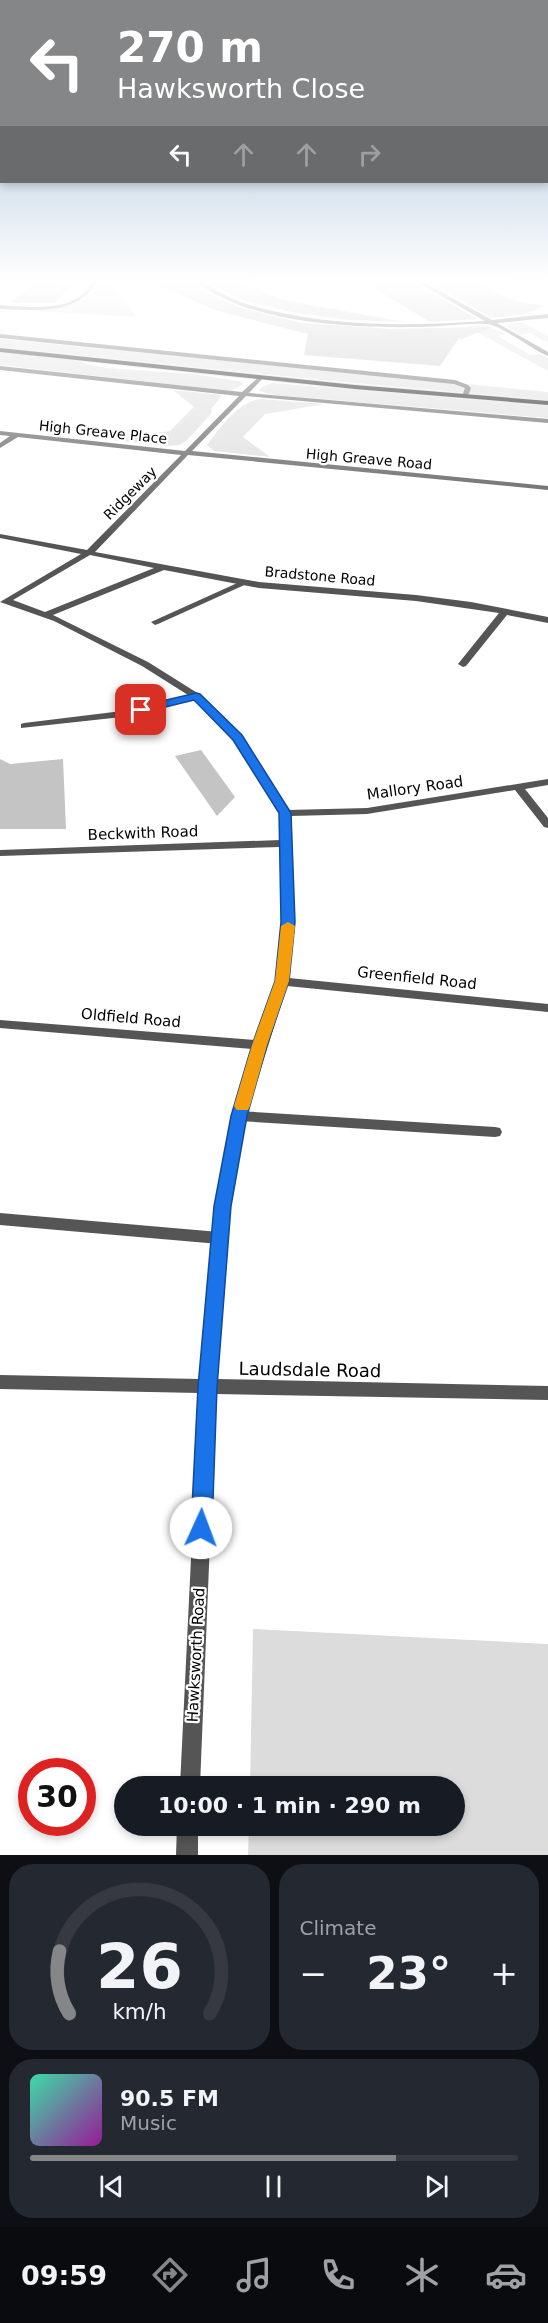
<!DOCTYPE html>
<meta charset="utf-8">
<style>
:root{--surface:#171b24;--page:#242831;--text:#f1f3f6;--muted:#9ea1a6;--line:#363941;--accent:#858687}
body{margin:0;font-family:"DejaVu Sans",sans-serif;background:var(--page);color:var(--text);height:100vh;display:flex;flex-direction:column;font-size:22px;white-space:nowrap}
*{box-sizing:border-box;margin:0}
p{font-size:20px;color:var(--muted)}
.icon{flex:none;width:33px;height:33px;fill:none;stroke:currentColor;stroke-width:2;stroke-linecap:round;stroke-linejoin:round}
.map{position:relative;height:1855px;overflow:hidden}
.panel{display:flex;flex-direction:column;gap:9px;padding:9px;background:#0d0f14;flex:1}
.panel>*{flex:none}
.top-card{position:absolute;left:0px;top:0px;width:549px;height:183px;box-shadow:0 3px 9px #0003;background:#858687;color:#fff;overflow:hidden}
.speed{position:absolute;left:18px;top:1758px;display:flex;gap:12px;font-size:30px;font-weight:700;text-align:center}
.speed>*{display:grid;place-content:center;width:78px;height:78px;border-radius:50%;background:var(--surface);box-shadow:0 3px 9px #0003;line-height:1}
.speed .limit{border:9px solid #d22;background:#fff;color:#111}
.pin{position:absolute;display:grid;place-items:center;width:51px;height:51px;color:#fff;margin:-26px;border-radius:12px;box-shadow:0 3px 9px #0006}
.me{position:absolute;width:66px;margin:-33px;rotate:2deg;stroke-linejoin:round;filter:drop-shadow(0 0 4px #0008)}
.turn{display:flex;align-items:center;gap:21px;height:126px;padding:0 18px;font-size:27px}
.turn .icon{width:78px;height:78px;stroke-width:2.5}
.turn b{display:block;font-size:42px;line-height:51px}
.lanes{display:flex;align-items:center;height:57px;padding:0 18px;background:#0003;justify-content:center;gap:30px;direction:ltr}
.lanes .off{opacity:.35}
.big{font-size:45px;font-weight:700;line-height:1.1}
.panel .tile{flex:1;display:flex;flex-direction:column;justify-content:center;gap:9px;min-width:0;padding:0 21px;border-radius:24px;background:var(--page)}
.panel .dial{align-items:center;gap:0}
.dial svg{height:156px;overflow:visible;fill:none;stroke:var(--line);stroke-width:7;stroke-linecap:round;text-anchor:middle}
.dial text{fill:var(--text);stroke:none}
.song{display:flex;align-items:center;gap:18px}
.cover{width:72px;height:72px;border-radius:9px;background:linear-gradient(135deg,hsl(160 70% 55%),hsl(300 70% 35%))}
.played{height:6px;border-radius:3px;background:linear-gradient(90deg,var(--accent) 75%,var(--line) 75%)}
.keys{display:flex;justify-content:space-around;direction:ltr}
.heat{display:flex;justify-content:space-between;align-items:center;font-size:33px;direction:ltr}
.panel .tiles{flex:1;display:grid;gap:9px;grid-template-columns:1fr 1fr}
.tile:last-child{grid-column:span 2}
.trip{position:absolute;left:114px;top:1776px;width:351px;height:60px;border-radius:30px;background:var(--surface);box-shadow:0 3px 9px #0003;font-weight:700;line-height:60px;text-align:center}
.dock{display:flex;height:96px;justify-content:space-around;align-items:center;background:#090b0e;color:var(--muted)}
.dock .icon{width:42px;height:42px}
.dock .selected{color:var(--accent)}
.dock b{font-size:27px;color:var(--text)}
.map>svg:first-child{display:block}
.green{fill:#dcdcdc}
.building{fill:#c4c4c4}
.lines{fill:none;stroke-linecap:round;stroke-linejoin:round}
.primary-casing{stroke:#dbdbdb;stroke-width:2}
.service{fill:#555;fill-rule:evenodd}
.minor{fill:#555;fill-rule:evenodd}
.primary{fill:#000;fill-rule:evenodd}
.route{fill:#1a73e8;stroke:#114b97;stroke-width:1.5}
.slow{fill:#f59e0b}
.labels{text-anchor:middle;stroke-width:4.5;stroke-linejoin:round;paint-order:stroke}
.far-street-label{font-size:14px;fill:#000;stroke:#fff}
.street-label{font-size:15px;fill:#000;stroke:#fff}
.near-street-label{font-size:18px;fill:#000;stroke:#fff}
</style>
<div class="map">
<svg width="548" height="1855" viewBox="0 0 548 1855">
<rect width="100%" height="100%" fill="#fff"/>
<g class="green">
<path d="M100,280H108L136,317L33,311C60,300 82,314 100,280Z"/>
<path d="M522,322L548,336V343L530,333L520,335L507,327L510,324Z"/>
<path d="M484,325L505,334L498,336L530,355L540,354L548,358V371L466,326Z"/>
<path d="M0,339L548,392V400L321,380L0,347Z"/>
<path d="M0,353L71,360L105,368L194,374L243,382V385L232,390H222L0,365Z"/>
<path d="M272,383L548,406V418L274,395L259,391L260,388Z"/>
<path d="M173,390L222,395L212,408L211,414L186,441L179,445L169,446L113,440L170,431L194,407Z"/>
<path d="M260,399L325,404L265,414L243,437L270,457L214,451L207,445C219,429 239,401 260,399Z"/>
<path d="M253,1629L548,1644V1855H248L249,1826H454V1786H250Z"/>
</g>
<g class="building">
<path d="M145,280H190L215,297L241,308L301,323L391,329L492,327L462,339L459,338L440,366L304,355L308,334L218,311Z"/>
<path d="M203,280H234L249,289L255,288L283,300L405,322L349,320L296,313L240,299Z"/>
<path d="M361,280H411L477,319L430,322Z"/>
<path d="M425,280H471L515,301L545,306L524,314L492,318Z"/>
<path d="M34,283L72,285L55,303H10Z"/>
<path d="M201,750L235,797L217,816L175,756Z"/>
<path d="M0,759L10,764L63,759L66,829H0Z"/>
</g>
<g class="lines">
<defs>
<path id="primary" d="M0,348L355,385L548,401V405L355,389L0,352Z"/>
</defs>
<use href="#primary" class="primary-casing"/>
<g class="service">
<path d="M244,580L251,582L158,624L155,625L151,622Z"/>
<path d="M239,1111L495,1127L500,1128L502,1132L500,1136L495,1137L239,1121L234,1120L232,1116L234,1112Z"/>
<path d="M0,1213L219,1232L224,1234L227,1238L224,1242L219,1244L0,1225Z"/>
</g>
<g class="minor">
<path d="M40,280H98C80,316 34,310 0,309V305C28,307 76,314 91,283Z"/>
<path d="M192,280C206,280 217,292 229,297C242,303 256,307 269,310C338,327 414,326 485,321L413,280H420L492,320L548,314V318L497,323L548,352V356C533,350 501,325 487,324C465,323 441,327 418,327C348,328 251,324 192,280Z"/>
<path d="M0,334L455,380L468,385L471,388L468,396L465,398L462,396L465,388L454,384L0,338Z"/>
<path d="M0,366L242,392L260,376L263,378L249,393L548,419V423L246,396L192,451L548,486V490L188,455L95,552L259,582L416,595L471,602L548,617V623L507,615L466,666L463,667L458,664L499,613L416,601L259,588L164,570L53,615L148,662L199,694L242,736L288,810L367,808L548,779V785L525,789L548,818V828L544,827L515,790L367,814L291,816L294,922L289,978L548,1004V1012L287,986L246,1116L229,1206L217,1379L548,1386V1400L216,1394L200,1786H180L199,1393L0,1389V1375L200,1379L215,1206L232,1116L252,1049L0,1028V1020L255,1040L276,981L282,922L280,847L0,856V850L280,840V813L234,740L194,699L122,717L21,728V724L24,723L122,711L188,695L142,666L54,621L0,602L81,554L0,538V534L87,550L181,455L18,437L0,448V443L10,436L0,435V431L185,451L239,396L0,370ZM90,555L154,568L45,612L13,600Z"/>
<path d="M177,1826H198V1855H176Z"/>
</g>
<use href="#primary" class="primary"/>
</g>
<linearGradient id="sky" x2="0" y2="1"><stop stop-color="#8cadcc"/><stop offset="0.52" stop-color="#fff"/><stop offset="1" stop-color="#fff" stop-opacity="0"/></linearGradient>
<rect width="548" height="540" fill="url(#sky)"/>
<path class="route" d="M196,693L200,694L242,735L291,813L295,922L289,981L267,1045L247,1116L231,1206L217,1387L212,1528L209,1535L201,1538L194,1535L191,1528L198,1387L214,1206L231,1116L252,1045L275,981L281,922L279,813L233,740L194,700L141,713L135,710L137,707Z"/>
<path class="slow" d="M288,922L295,926L289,981L267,1045L250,1106L248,1110H237L234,1106L252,1045L275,981L281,926Z"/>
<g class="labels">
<g class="far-street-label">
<text transform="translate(103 432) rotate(6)" y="5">High Greave Place</text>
<text transform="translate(369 459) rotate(5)" y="5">High Greave Road</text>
<text transform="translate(130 493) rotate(-45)" y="5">Ridgeway</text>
<text transform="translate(320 576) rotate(5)" y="5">Bradstone Road</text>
</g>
<g class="street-label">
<text transform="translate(415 788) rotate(-8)" y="5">Mallory Road</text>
<text transform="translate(143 833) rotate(-2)" y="5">Beckwith Road</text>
<text transform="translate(417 978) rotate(6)" y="5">Greenfield Road</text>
<text transform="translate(131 1018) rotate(5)" y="5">Oldfield Road</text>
<text transform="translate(196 1655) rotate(-87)" y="5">Hawksworth Road</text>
</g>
<g class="near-street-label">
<text transform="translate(310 1370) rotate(1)" y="6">Laudsdale Road</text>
</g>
</g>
</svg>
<div class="speed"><div class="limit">30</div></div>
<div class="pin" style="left:141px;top:710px;background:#d93025"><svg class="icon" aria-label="arrive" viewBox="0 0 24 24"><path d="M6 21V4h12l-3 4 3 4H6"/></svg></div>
<svg class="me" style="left:201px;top:1528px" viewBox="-20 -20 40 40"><circle r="19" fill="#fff"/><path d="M0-13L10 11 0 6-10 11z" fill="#1a73e8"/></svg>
<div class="trip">10:00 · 1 min · 290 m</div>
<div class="top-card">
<div class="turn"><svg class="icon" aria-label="left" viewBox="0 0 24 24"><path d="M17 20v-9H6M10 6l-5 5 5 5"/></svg><div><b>270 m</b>Hawksworth Close</div></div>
<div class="lanes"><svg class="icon" aria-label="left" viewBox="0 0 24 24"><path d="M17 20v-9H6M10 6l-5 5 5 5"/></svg><svg class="icon off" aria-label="ahead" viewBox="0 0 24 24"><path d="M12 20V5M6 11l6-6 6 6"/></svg><svg class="icon off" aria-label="ahead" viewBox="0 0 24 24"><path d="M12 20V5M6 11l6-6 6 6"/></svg><svg class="icon off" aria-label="right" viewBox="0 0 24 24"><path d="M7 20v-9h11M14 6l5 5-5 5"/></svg></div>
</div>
</div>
<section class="panel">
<div class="tiles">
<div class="tile dial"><svg viewBox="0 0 100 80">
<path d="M14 69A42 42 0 1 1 86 69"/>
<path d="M14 69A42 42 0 0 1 9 37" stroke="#858687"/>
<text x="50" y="56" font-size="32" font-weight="700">26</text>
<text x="50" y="72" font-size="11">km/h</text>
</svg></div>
<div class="tile"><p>Climate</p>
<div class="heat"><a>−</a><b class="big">23°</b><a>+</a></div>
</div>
<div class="tile">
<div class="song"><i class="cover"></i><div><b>90.5 FM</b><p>Music</p></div></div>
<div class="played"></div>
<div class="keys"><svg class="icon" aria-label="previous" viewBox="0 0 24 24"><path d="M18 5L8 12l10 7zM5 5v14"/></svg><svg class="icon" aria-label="pause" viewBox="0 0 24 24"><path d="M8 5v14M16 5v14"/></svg><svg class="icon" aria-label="next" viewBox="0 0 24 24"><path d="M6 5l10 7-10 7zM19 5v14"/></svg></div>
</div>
</div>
</section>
<nav class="dock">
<b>09:59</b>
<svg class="icon selected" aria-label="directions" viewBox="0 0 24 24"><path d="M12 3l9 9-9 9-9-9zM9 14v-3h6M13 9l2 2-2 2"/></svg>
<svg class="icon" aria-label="music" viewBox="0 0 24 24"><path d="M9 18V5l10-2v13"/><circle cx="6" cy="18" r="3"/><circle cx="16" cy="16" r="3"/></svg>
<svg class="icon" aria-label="phone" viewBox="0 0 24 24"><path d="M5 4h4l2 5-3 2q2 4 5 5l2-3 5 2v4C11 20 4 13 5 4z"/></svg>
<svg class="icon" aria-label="climate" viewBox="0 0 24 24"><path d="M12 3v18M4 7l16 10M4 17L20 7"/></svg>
<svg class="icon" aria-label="car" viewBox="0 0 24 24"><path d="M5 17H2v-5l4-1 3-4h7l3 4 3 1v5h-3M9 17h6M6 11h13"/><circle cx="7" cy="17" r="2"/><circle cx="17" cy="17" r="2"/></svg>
</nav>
